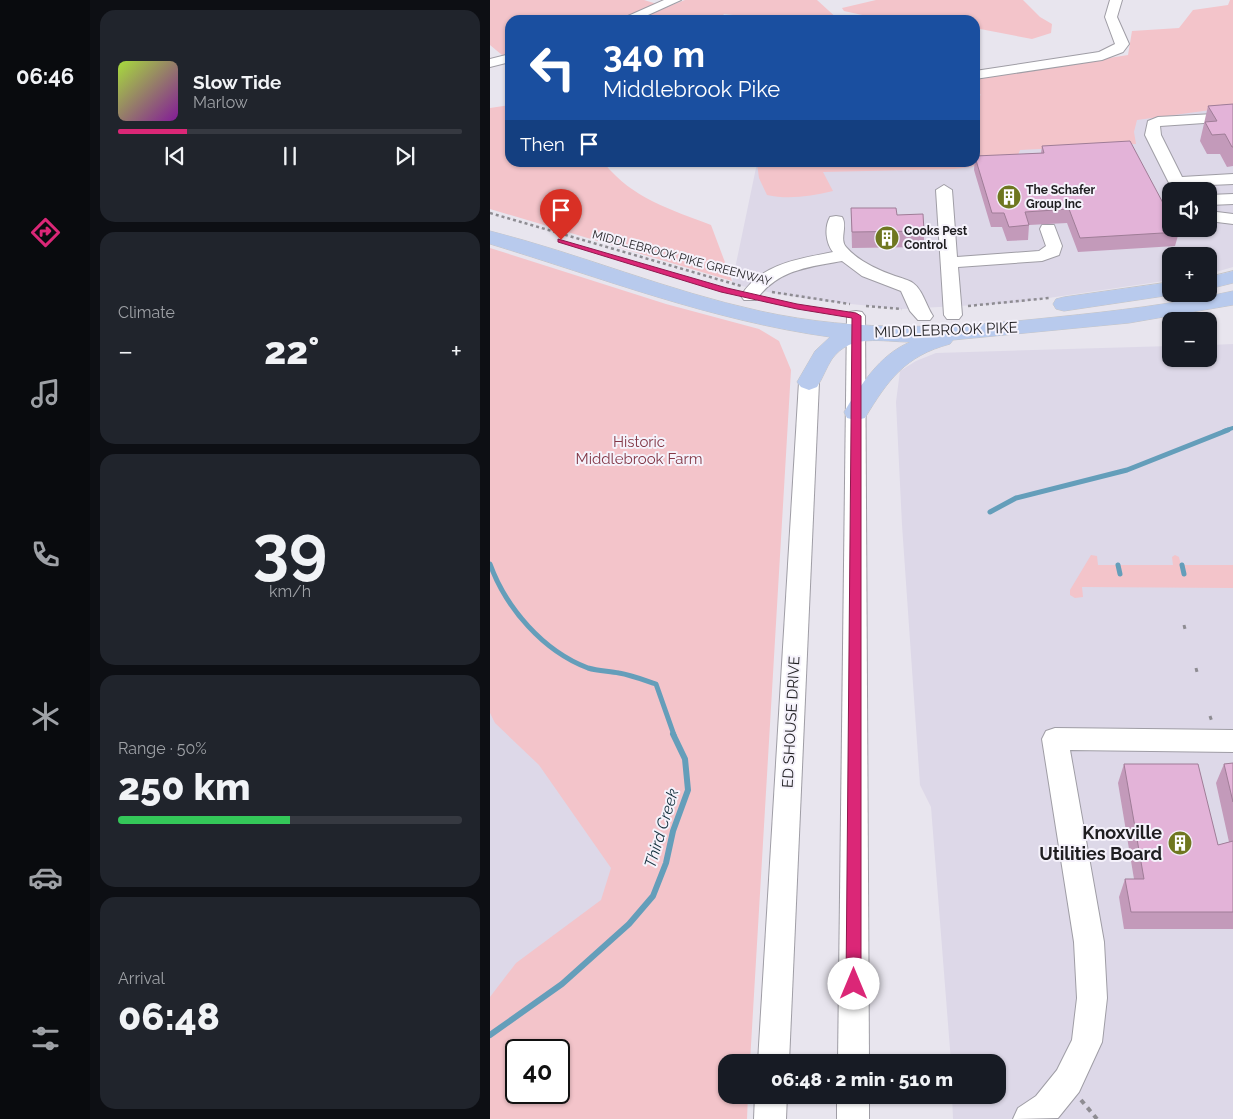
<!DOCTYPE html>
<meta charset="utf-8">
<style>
:root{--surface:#171b24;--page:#20242c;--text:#f1f3f6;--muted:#9ea1a6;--line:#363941;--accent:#db2777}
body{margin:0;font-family:Raleway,sans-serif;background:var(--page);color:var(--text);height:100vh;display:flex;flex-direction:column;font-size:19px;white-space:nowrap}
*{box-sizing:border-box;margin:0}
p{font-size:16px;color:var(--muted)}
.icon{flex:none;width:28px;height:28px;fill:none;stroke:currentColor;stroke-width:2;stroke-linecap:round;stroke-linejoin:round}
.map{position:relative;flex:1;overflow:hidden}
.drawer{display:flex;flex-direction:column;gap:10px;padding:10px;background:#0d0f14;width:400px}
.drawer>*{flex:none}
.top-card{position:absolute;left:15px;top:15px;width:475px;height:152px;border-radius:15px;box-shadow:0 1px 4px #0004;background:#1a4fa0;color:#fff;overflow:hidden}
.controls{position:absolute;left:672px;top:182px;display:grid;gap:10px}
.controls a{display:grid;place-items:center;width:55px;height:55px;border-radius:10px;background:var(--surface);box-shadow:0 1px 4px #0004;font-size:25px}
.speed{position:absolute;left:15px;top:1039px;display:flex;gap:10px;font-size:25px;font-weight:700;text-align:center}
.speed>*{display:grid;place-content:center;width:65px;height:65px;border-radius:50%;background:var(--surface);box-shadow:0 1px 4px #0004;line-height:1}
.speed .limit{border:2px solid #111;border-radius:8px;background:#fff;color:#111}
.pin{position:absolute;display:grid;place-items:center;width:42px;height:42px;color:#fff;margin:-51px -21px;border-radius:50% 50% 50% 0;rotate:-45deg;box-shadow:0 0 5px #0007}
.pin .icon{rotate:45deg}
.me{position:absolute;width:55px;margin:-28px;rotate:0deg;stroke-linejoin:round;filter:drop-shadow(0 0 4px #0008)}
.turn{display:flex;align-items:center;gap:18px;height:105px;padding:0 15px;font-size:22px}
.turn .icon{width:65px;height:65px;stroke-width:2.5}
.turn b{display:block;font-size:35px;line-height:42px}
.then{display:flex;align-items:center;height:48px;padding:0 15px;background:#0003;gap:10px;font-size:19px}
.big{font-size:38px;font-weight:800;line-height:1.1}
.drawer .tile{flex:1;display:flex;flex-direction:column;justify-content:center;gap:8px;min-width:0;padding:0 18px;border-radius:15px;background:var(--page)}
.drawer .dial{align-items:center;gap:0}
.dial b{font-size:65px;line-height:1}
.song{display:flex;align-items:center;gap:15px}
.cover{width:60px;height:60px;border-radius:8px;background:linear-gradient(135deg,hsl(80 70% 55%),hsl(290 70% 35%))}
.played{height:5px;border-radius:2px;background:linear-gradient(90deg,var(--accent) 20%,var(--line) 20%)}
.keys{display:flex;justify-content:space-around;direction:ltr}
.heat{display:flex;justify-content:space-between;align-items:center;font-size:28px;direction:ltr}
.charge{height:8px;border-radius:4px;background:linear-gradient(90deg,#34c759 50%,var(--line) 0)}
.trip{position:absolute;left:228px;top:1054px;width:288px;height:50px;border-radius:15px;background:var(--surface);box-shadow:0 1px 4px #0004;font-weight:800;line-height:50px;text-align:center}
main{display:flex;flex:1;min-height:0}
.menu{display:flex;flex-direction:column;width:90px;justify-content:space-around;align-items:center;background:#090b0e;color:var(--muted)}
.menu .icon{width:35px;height:35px}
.menu .current{color:var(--accent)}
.menu b{font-size:22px;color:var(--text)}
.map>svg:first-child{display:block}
.built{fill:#ddd8e8;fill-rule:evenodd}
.green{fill:#f3c4ca;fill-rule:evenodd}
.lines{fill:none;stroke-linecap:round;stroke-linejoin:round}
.stream-far2{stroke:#649eba;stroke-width:4}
.stream-far1{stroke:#649eba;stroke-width:5}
.stream{stroke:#649eba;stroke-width:6}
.minor-casing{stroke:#9f9da5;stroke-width:2}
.major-casing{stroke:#c5c4c5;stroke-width:1}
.path-far2{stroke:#8e8c92;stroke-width:2.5;stroke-dasharray:3 3;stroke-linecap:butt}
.path-far1{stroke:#8e8c92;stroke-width:3;stroke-dasharray:4 4;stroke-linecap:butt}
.path{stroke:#8e8c92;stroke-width:4;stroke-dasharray:5 5;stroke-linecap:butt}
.minor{fill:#fff;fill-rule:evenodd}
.major{fill:#b8caed;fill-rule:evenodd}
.wall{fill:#c39aba}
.building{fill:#e3b3d8;stroke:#9f7d97}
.route{fill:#db2777;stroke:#8e194d}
.labels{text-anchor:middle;stroke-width:4;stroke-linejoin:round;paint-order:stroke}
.far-poi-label{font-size:12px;font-weight:bold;fill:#1f1e21;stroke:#f5f2fb;text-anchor:start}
.far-street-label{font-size:12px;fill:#1f1e21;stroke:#f5f2fb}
.street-label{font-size:15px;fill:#1f1e21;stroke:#f5f2fb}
.park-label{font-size:15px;fill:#833847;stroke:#f5f2fb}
.water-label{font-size:16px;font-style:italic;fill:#13303d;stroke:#f5f2fb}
.near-poi-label{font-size:18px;font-weight:bold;fill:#1f1e21;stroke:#f5f2fb;text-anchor:end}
</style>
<main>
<nav class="menu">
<b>06:46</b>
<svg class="icon current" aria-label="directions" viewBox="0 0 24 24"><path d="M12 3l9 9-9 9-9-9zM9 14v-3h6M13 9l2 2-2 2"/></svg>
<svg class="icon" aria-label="music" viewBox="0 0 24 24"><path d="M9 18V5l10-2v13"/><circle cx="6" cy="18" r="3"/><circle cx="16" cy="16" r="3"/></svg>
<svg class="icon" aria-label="phone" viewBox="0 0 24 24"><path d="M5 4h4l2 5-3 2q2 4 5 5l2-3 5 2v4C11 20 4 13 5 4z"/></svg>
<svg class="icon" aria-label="climate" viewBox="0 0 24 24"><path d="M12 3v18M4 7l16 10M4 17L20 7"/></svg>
<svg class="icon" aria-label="car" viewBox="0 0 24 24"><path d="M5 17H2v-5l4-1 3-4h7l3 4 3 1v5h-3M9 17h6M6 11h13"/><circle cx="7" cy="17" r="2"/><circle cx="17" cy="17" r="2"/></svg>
<svg class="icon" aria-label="filters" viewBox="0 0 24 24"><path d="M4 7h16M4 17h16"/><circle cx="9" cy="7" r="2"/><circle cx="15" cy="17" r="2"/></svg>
</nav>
<section class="drawer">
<div class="tile">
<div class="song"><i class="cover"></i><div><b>Slow Tide</b><p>Marlow</p></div></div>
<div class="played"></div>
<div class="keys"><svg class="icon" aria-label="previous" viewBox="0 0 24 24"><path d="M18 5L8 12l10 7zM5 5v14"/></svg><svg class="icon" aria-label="pause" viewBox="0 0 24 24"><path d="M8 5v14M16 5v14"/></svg><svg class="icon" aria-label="next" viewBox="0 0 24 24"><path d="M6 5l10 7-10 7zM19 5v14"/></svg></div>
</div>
<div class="tile"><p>Climate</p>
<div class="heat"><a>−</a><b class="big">22°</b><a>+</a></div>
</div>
<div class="tile dial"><b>39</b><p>km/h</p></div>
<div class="tile"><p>Range · 50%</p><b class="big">250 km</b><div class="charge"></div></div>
<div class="tile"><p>Arrival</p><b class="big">06:48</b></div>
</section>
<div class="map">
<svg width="743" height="1119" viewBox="0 0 743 1119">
<rect width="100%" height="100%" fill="#e8e5ee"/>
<g class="built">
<path d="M743,78V267L719,274V256H681V280L525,303L411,309L331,301L266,290L242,283L267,163L485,162ZM681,191H719V229H681Z"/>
<path d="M743,344V1119H463L462,1095H506V1062H461L441,807L430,785L412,525L406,402L410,371L426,361L446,353L681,346V359H719V345Z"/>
<path d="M0,682L153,881L0,1001Z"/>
</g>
<g class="green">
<path d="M0,0H154L177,7L195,0H327L349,20H243V15L234,14L230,20H20V53L12,55L0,45Z"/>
<path d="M386,0H533L550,17L562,24L561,33L542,39L485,28V20H395L354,11L352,8Z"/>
<path d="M740,0H743V107L647,120L644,132L646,144L530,150L526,160L465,169L333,172L343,191C321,196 299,200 277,195L269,178L267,163L485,162V97L491,95L485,90V79L638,55L642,31L689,28L703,10L738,5Z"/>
<path d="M20,105V162L114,163C143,199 180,209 221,225L242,281L0,209V108Z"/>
<path d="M0,248L176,304L269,329L289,341L301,370L260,1062H236V1095H258L257,1119H0V997L26,963L111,900L121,868L49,765L5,723L0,713ZM26,1050H69V1092H26Z"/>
<path d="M601,555L607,556L608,565H683L682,557L685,555L689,557L691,565H743V588L592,587L593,597L585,598L580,595V590Z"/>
</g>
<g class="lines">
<path class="stream-far2" d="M734,431L743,428"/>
<g class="stream-far1">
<path d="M500,512L526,498L637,470L738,430"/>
<path d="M0,564C16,608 53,651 98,668C108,671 119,671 129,673C141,675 154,680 166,684L184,735"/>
<path d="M628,565L630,574"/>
<path d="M692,565L694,574"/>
</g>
<path class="stream" d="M0,1035L72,984L139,924L163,896L176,863L183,831L198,790L195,759L183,734"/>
<defs>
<g id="minor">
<path d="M174,0H191L147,20H129Z"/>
<path d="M620,0H632L627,17L639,44L633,52L612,60L485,79V71L609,52L625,44L615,17Z"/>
<path d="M20,54V62L0,67V59Z"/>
<path d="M743,113V121L670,126L671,135L692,177L743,174V184L697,186L699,191H683L655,135L658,121L668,117Z"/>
<path d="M454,185L462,190L467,257L549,251L556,246L550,229L552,225H564L572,246L569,255L552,261L468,267L472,315L469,319H457L454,315L446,190Z"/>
<path d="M743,194V204L719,205V195Z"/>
<path d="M719,211L743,214V224L719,221Z"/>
<path d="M346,216L352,217C358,226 349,239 356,247C368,261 388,270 405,276C411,278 419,280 423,283C433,290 436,306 443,316L440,320H428L420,311L411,291L372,276L352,261C318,267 287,270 266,300H254L251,296C270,264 308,259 343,252C336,243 334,228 340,217Z"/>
<path d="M366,311L372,312L375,316L379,1062H348L357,316L360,312Z"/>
<path d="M319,376L326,378L329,382L299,1062H268L309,382L312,378Z"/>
<path d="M565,728L743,730V752L580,750L614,942L617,998L612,1042L589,1092L568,1118L523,1119L528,1108L546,1096L567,1070L582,1040L587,998L584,942L552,739L556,731Z"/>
<path d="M265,1095H297L296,1119H264Z"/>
<rect x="347" y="1095" width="32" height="24"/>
</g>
<g id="major">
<path d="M0,231C91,254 178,291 270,311C371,333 464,328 566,317C625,311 685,304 743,291V305L639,323L463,340L460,344C415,356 398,380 375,418L366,420L357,418L354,412C371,385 389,355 420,342C392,342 361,333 342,359C336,368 333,378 327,387L319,390L311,387L307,382L325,351L340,337C223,321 112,278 0,244Z"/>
<path d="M743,271V283L719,289V277Z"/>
<path d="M681,282V294H688L574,311L566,309L563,304L566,299L574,297Z"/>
</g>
</defs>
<use href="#minor" class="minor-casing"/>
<use href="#major" class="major-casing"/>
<g class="path-far2">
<path d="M0,213L251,286"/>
<path d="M282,292L360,304"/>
<path d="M376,306L412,309"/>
<path d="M478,306L559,298"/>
</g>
<g class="path-far1">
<path d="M694,625L695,629"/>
<path d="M706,668L707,672"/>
<path d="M720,716L722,722"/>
</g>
<path class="path" d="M591,1100L607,1119"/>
<use href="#minor" class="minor"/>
<use href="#major" class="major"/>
</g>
<g class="wall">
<path d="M743,104V166L737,167L730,154H717L710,141L718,106Z"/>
<path d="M552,146L689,232L685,246L588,252L577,223L539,225L538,240L517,241L512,227H501L484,170L485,157L551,153Z"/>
<path d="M361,208L407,215L434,231V247L362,248Z"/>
<path d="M743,763V929H634L629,897L635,879H644L628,783L634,764L728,845L739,842L726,783L734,764Z"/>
</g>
<g class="building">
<path d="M743,104V147H742L735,134L722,135L715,122L727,121L718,106Z"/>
<path d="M640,141L681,218V229H687L689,232L590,238L579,209L535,212L539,225L519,227L514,213H502L485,157V156L554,153L552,146Z"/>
<path d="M361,208H406L407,215L433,214L434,231L362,232Z"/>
<path d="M743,763V802L734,764Z"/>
<path d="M634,764H708L728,845L743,841V912H641L635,879H654Z"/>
</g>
<path class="route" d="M68,239L237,288L307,304L366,313L371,316V984L369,989L364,991L358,989L356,984L362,318L307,309L231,292L68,242Z"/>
<defs>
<symbol id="building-disc" viewBox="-11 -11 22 22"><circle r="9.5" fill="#6f7720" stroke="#f5f2fb"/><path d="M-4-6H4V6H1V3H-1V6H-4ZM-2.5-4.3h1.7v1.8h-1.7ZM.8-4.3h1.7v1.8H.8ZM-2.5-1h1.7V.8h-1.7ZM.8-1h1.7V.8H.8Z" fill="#fff"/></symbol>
</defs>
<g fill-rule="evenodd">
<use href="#building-disc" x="505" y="183" width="28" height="28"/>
<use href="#building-disc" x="383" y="224" width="28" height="28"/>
<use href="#building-disc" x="676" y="829" width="28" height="28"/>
</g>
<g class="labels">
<g class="far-poi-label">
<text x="536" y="194">The Schafer<tspan x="536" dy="14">Group Inc</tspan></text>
<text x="414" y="235">Cooks Pest<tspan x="414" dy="14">Control</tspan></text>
</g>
<g class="far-street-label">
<text transform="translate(192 258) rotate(15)" y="4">MIDDLEBROOK PIKE GREENWAY</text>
</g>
<g class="street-label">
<text transform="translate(456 330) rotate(-2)" y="5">MIDDLEBROOK PIKE</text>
<text transform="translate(301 722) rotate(-87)" y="5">ED SHOUSE DRIVE</text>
</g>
<g class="park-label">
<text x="149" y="447">Historic<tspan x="149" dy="17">Middlebrook Farm</tspan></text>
</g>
<g class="water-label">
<text transform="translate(171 828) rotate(-73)" y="6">Third Creek</text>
</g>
<g class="near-poi-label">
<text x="672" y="839">Knoxville<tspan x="672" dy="21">Utilities Board</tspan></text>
</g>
</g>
</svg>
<div class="controls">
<a><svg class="icon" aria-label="sound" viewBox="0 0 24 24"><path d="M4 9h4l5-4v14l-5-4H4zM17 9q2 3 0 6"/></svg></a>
<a>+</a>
<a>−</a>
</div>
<div class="speed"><div class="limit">40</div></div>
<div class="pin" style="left:71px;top:240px;background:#d93025"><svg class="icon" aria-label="arrive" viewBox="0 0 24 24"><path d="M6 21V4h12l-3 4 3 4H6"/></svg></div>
<svg class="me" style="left:364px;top:984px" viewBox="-20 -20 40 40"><circle r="19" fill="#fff"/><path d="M0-13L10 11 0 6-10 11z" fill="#db2777"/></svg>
<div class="trip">06:48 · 2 min · 510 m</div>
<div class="top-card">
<div class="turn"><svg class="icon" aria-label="left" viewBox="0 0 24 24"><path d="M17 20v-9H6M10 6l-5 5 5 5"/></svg><div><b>340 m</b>Middlebrook Pike</div></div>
<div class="then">Then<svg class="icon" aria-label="arrive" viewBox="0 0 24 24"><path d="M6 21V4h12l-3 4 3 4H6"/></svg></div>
</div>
</div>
</main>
